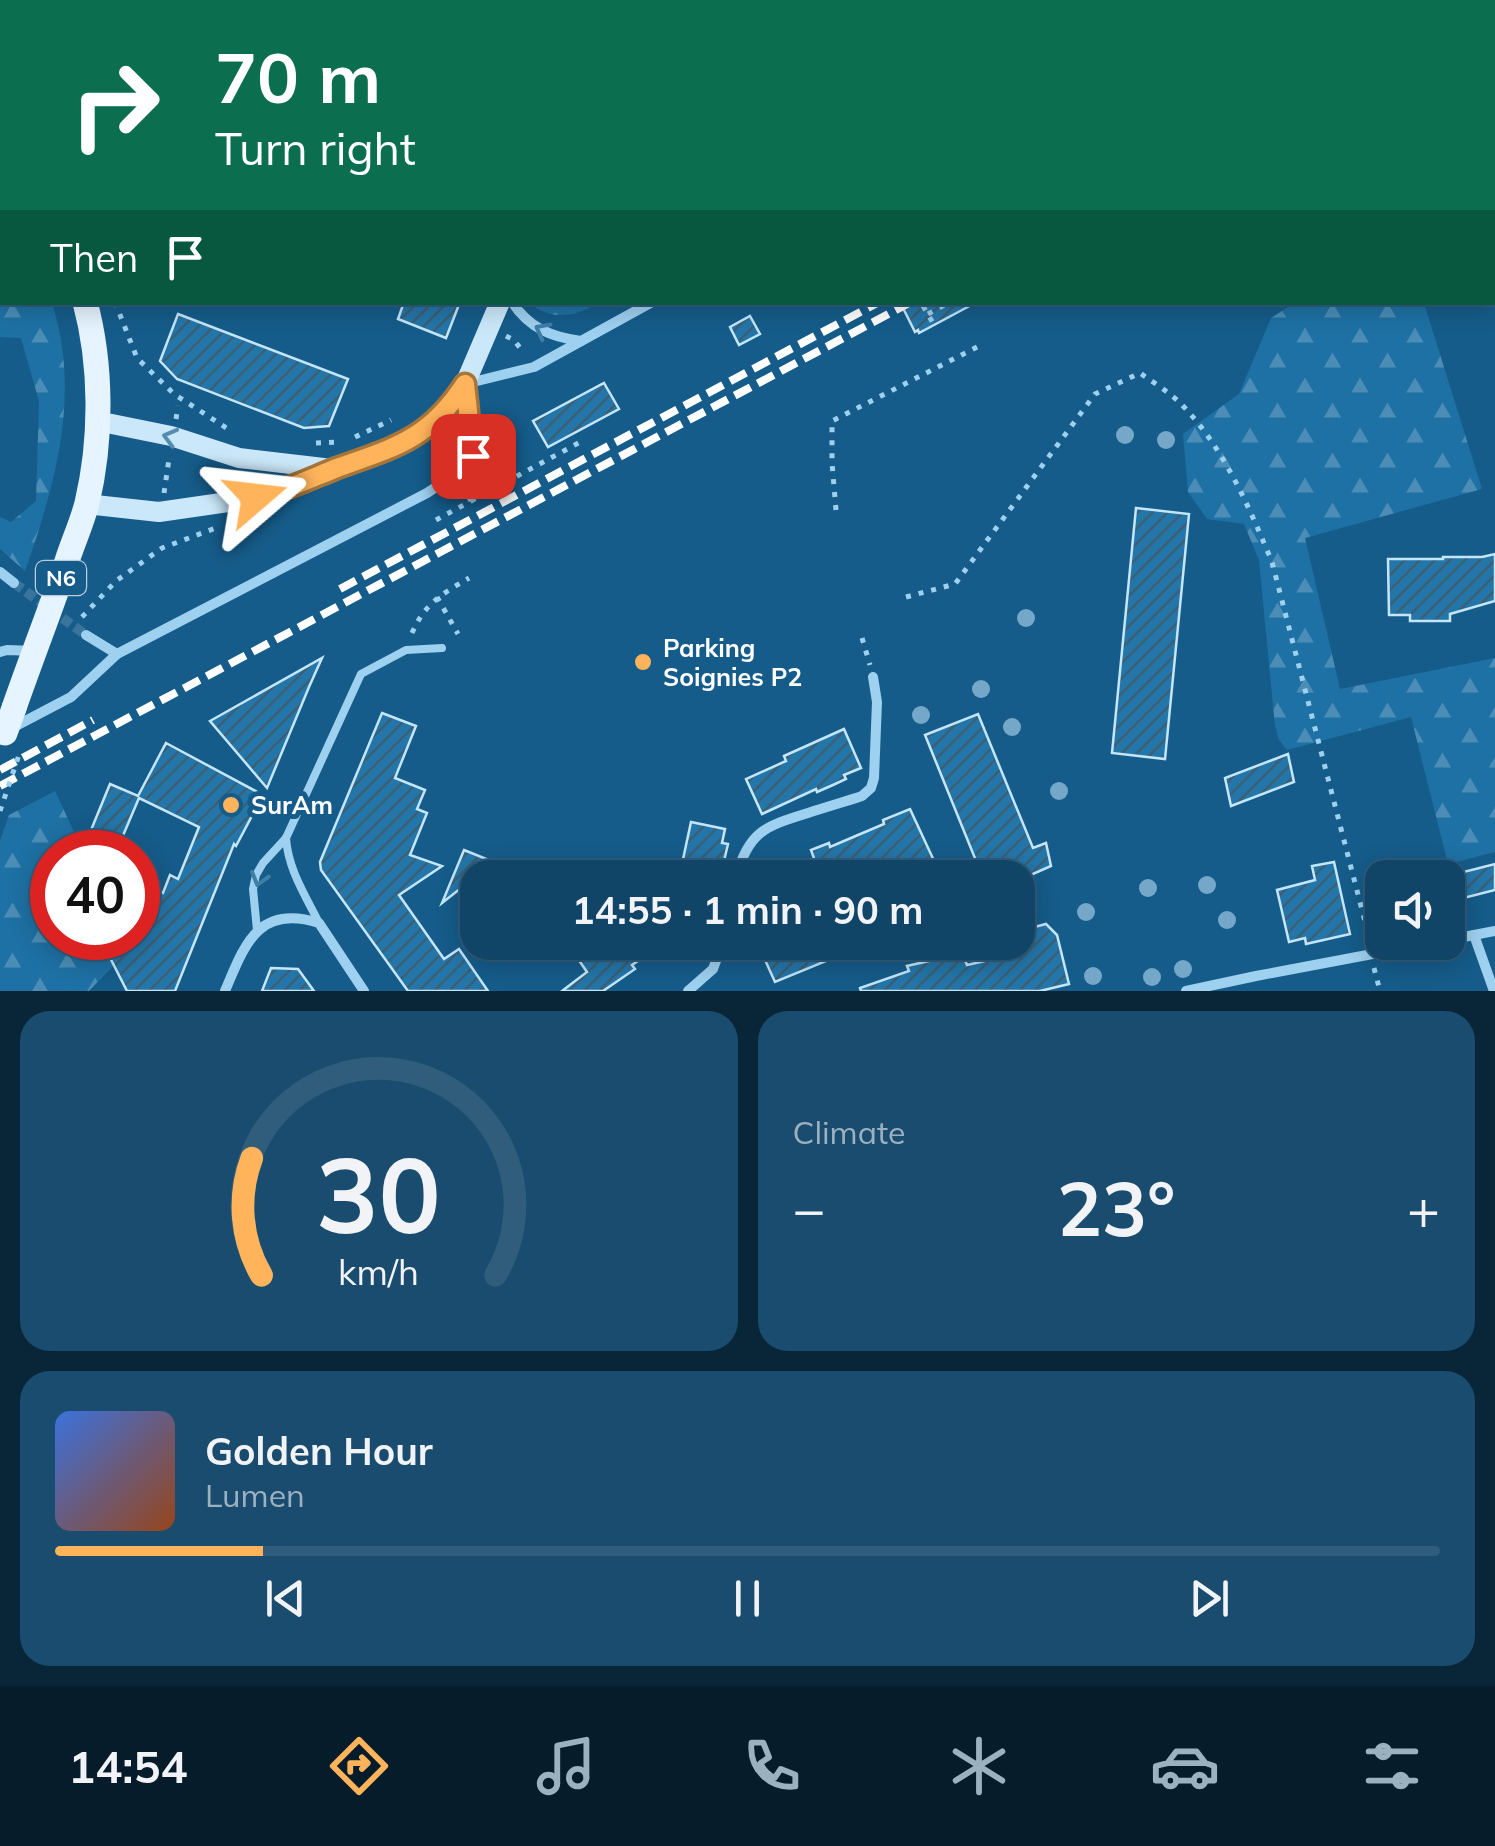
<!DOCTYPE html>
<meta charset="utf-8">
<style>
:root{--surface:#104568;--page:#194c6e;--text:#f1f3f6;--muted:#9cb1c0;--line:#305d7c;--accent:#ffb45b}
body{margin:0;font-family:Mulish,sans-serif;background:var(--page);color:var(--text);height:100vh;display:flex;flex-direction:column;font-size:38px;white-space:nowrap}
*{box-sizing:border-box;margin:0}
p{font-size:32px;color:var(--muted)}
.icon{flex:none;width:55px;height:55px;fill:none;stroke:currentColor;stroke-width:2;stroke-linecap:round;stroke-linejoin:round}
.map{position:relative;height:991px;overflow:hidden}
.details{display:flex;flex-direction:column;gap:20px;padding:20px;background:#092639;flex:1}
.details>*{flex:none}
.hud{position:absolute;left:0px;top:0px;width:1495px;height:305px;box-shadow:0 5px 25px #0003,0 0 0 2px var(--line);background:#0b6e4f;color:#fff;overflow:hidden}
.buttons{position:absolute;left:1365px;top:860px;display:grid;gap:20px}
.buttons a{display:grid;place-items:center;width:100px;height:100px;border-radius:20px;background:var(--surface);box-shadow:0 5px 25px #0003,0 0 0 2px var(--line);font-size:50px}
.speed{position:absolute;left:30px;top:830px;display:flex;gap:20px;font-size:50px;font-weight:700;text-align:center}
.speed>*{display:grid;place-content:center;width:130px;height:130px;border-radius:50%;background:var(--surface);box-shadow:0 5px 25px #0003,0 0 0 2px var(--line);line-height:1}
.speed .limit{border:15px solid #d22;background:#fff;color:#111}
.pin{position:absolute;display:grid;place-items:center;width:85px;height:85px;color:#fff;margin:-42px;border-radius:20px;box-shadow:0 5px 15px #0006}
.me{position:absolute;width:110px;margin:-55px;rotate:73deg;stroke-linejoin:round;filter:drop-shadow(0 0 8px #0008)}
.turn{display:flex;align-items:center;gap:35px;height:210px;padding:0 50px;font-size:45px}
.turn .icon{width:130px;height:130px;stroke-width:2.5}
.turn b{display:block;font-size:70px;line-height:85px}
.then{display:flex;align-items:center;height:95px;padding:0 50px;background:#0003;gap:20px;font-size:38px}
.big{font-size:75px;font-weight:700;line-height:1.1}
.details .widget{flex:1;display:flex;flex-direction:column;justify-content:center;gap:15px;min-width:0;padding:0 35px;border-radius:30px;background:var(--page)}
.details .dial{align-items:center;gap:0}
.dial svg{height:260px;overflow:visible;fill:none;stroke:var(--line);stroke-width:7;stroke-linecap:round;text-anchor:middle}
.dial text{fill:var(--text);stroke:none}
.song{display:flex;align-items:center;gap:30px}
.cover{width:120px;height:120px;border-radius:15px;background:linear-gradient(135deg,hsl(220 70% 55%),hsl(20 70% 35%))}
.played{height:10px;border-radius:5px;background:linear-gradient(90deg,var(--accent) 15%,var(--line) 15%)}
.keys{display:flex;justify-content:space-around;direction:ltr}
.heat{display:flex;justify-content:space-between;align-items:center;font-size:55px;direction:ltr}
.details .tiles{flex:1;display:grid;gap:20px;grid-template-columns:1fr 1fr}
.widget:last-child{grid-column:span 2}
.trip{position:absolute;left:460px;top:860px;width:575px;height:100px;border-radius:30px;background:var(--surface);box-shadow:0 5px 25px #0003,0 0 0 2px var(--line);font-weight:700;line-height:100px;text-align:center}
.menu{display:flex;height:160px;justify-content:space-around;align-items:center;background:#061c2a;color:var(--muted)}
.menu .icon{width:70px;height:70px}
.menu .on{color:var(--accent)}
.menu b{font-size:45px;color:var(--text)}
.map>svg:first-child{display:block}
.forest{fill:url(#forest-firs)}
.park{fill:url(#park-dots)}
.building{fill:url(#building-hatch);stroke:#c4e6fb;stroke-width:2.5}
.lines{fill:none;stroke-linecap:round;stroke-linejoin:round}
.street-tunnel{stroke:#38749c;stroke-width:10;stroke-dasharray:10 5;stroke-linecap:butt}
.path{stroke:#9ed0ef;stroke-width:5;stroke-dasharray:5 8;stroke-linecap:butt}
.lane{stroke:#9ed0ef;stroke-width:8}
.street{stroke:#9ed0ef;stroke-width:10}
.secondary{stroke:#cbe8fa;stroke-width:20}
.primary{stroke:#e5f4ff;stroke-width:25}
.rail{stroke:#fff;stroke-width:8;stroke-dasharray:18 8;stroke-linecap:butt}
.path-bridge{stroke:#9ed0ef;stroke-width:5;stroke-dasharray:5 8;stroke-linecap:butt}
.primary-bridge{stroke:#e5f4ff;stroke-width:25}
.tree{fill:#75a8c8}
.oneway{stroke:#3e7fa8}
.oneway2{stroke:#558db1}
.route-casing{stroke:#a6753b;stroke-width:25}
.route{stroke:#ffb45b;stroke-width:18}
.poi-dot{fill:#ffb45b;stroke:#155c8a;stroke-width:4}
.labels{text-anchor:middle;stroke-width:10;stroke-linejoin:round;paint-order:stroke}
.shield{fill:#155c8a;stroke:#b9cedc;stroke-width:2.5}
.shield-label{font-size:22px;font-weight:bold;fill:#fff}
.poi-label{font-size:25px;font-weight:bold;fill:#fff;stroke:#155c8a;text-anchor:start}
</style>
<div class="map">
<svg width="1495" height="991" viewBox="0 0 1495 991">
<defs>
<pattern id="forest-firs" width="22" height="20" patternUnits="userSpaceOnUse" patternTransform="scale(2.5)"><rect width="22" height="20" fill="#1e71a4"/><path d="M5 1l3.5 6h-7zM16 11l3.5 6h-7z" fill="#4b8db6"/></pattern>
<pattern id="park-dots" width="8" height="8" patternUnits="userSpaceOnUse" patternTransform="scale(2.5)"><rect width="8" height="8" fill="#1e71a4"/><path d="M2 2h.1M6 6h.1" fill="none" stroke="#4b8db6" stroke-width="1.8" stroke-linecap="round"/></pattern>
<pattern id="building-hatch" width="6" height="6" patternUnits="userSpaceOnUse" patternTransform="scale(2.5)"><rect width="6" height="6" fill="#2476a9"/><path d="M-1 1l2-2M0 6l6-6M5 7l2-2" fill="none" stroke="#3a5f76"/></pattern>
</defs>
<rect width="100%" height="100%" fill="#155c8a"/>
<g class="forest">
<path d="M2,255V302L52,303C81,395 56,482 25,571L0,549V517L11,522L36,501L39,401L21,338L0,337V257Z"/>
<path d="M1296,302L1424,303L1482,489L1305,538L1340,689L1495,658V852L1448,864L1411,717L1287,750L1279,740L1275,726L1259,560L1244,524L1207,519L1188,492L1183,434L1239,394L1271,318Z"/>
<path d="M55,791L82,849L80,852H52V938H94L114,965L89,991H0V841L9,815Z"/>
</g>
<path class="park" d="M529,303H600C574,316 553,322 529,303Z"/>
<g class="building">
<path d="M404,302H460L446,338L398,319Z"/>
<path d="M900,302H977L919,333L918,330L915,332Z"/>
<path d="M178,314L348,379L329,426L304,428L177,379L160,361Z"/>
<path d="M750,316L760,334L739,345L730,327Z"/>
<path d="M604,383L619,409L548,447L533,421Z"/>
<path d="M1136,508L1189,514L1165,759L1112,753Z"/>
<path d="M1495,554V601L1450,614V621H1410V615H1389L1388,559H1443V557H1482Z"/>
<path d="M322,658L309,687L267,788L210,721Z"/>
<path d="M382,713L416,726L395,778L425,790L417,809L427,813L410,855L442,866L399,895L444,959L459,949L488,991H408L321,870L320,862Z"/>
<path d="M978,714L1033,848L1046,843L1051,866L1024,878H983L925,735Z"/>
<path d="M844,729L861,768L844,775L846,779L833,785L817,792L816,789L762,814L746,779L786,761L784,756Z"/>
<path d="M166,743L263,795L236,846L234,844L175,991H127L100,938H138V884L163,893L170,875L178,879L199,827L139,798L116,852H82L110,784L138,796Z"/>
<path d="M1288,754L1294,782L1231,806L1225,778Z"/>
<path d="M910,809L942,878H776L815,861L811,850L829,843L830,847L858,835L884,824L883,820Z"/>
<path d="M691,822L725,829L722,843L728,844L720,878H679Z"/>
<path d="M464,850L494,862L442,903Z"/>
<path d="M1334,862L1350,934L1306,944L1305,938L1289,942L1277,890L1315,880L1312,866Z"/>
<path d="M1495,864V890L1448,902V876Z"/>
<path d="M1046,924L1057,935L1069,984L1040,991H861L860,988L909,971L907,966L933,960L931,951L958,943L967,965L1002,957L998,942H1025L1027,929Z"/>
<path d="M589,942H639L647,955L632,965L635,969L603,991H562L587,972L574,953Z"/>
<path d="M807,942H870V943L775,982L765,960Z"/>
<path d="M271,968L298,969L314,991H262Z"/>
</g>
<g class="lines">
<path class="street-tunnel" d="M14,583L86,635"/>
<g class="path">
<path d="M8,0L9,2"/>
<path d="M26,0L31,2"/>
<path d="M683,0V2"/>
<path d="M737,0L738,2"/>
<path d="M0,126L2,133"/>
<path d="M115,302L137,358L174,394L228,429"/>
<path d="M923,306L933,323"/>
<path d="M928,314L950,302"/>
<path d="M506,336L514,340L523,352"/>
<path d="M176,419L178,406"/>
<path d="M355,437L391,420"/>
<path d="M316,443L340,442"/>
<path d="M164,493L169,459"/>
<path d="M471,501L584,440"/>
<path d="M836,510L832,463V421L981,345"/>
<path d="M436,520L471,501L464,490"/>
<path d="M437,597L458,634"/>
<path d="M906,597L955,584L1095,394L1140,373C1154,383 1171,393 1183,406C1225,450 1249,507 1272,562L1369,937"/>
<path d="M82,617L116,581L162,548L216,528"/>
<path d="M412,633C425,603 442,594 469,578"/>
<path d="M862,638L870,665"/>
<path d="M1374,968L1380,991"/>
</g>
<g class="lane">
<path d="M286,838C288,869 305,895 319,923"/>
<path d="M257,930L253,889L256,875L263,863L286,838L361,674L406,650L442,648"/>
</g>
<g class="street">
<path d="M817,0L819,2"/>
<path d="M1009,2L1014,0"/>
<path d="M512,302C529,328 551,337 581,341"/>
<path d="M0,572L14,583"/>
<path d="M86,635L117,654"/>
<path d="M0,652L7,650L34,651"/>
<path d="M10,729L71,697L117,654L427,493L453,476L473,455L465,384L534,367L652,302"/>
<path d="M736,878C748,831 766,826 808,813C826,807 844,802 862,796L871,788L874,778L877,702L873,677"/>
<path d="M1474,935L1494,991"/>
<path d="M1448,940L1495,931"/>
<path d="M225,991C245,944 258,904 319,923L364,991"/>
<path d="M688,991L713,969L723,942"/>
<path d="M1186,991L1256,976L1436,942"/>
</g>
<g class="secondary">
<path d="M623,2L624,0"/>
<path d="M97,421L171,436L239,458L332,469"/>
<path d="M86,504L159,512L228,502L283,492L334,469L389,451L439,418L451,405L465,384L500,302"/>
</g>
<g class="primary">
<path d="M0,47L2,54"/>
<path d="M14,708C31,659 50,611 67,561C73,542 82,523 87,503C102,439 102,365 85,302"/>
</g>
<g class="rail">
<path d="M1440,2L1445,0"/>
<path d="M1472,2L1476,0"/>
<path d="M340,589L879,302"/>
<path d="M0,770L93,720"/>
<path d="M0,786L911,302"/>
</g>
<path class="path-bridge" d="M0,811L20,752"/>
<path class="primary-bridge" d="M5,733L14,708"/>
</g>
<g class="tree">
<circle cx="1125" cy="435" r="9"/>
<circle cx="1166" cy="440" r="9"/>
<circle cx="1026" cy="618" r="9"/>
<circle cx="981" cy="689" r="9"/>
<circle cx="921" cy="715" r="9"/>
<circle cx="1012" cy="727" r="9"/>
<circle cx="1059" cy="791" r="9"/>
<circle cx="1207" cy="885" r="9"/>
<circle cx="1148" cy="888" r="9"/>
<circle cx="1086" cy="912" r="9"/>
<circle cx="1227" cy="920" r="9"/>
<circle cx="1183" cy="969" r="9"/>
<circle cx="1093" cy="976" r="9"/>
<circle cx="1152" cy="977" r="9"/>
</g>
<defs><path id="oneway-chevron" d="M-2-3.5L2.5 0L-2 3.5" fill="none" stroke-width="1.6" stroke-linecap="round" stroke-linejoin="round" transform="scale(2.5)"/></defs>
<g class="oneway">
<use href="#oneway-chevron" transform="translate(542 330) rotate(-152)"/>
<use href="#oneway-chevron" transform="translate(259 879) rotate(106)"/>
</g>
<use class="oneway2" href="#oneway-chevron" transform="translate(170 437) rotate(-165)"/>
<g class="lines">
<defs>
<path id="route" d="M256,497C285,491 309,479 337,468C396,447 429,439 465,384L473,456"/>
</defs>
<use href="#route" class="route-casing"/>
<use href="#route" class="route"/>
</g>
<g class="poi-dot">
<circle cx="643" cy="662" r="10"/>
<circle cx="231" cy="805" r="10"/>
</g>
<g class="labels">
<rect class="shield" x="36" y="561" width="50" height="34" rx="8"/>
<g class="shield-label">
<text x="61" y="586">N6</text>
</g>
<g class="poi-label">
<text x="663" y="657">Parking<tspan x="663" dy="29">Soignies P2</tspan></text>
<text x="251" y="814">SurAm</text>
</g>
</g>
</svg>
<div class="buttons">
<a><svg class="icon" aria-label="sound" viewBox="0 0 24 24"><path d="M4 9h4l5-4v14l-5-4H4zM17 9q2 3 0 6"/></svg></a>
</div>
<div class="speed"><div class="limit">40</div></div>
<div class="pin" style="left:473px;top:456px;background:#d93025"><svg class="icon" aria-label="arrive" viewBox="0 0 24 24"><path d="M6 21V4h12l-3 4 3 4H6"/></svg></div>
<svg class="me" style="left:256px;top:497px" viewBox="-20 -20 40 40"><path d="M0-17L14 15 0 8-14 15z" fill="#ffb45b" stroke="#fff" stroke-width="4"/></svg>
<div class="trip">14:55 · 1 min · 90 m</div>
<div class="hud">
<div class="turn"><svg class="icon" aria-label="right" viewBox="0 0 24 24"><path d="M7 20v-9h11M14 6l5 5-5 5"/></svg><div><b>70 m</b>Turn right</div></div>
<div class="then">Then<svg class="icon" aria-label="arrive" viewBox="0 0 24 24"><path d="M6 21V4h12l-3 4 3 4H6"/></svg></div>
</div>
</div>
<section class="details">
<div class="tiles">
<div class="widget dial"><svg viewBox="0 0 100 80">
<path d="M14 69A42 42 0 1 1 86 69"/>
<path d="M14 69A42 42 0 0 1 11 33" stroke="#ffb45b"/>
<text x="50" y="56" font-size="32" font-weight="700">30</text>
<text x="50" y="72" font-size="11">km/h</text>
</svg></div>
<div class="widget"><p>Climate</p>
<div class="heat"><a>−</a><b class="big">23°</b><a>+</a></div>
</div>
<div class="widget">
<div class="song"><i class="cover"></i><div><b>Golden Hour</b><p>Lumen</p></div></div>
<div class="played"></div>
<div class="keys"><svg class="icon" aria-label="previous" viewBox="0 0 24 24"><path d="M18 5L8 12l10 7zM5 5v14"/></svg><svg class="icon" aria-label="pause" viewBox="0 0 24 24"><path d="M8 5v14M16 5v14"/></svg><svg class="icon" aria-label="next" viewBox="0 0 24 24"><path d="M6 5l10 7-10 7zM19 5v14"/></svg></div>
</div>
</div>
</section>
<nav class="menu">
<b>14:54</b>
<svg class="icon on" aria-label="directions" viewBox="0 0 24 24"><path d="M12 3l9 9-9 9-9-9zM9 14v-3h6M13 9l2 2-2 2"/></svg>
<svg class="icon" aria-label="music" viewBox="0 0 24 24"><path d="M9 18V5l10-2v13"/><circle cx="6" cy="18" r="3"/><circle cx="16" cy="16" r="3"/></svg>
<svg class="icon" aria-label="phone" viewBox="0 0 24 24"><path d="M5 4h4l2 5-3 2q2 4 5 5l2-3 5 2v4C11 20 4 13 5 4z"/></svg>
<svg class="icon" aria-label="climate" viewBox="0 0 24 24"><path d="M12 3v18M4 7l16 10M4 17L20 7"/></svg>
<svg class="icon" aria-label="car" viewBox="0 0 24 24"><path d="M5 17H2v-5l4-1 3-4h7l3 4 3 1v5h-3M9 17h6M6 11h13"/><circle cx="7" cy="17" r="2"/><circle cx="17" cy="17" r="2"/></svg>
<svg class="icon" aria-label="filters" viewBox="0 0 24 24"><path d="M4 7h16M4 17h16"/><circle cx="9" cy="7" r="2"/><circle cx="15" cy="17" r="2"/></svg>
</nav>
